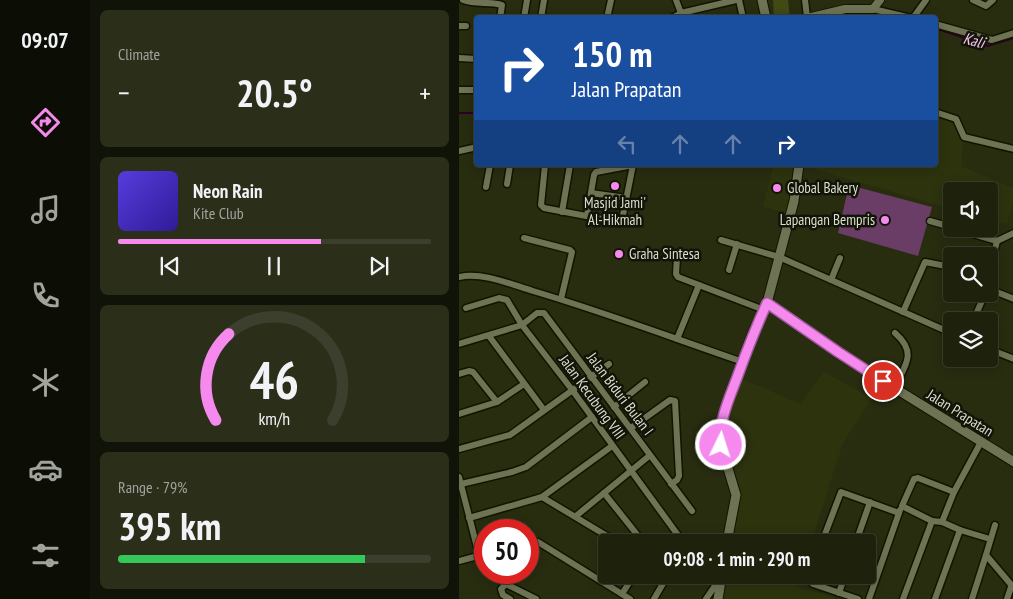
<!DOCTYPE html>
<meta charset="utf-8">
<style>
:root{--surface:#1e220c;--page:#2b2f1a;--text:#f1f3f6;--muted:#a1a49d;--line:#3c3f2d;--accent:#f689ee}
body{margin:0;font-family:"PT Sans Narrow",sans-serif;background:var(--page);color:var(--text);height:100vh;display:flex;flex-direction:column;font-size:19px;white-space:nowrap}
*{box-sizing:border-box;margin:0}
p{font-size:16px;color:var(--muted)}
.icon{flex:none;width:28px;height:28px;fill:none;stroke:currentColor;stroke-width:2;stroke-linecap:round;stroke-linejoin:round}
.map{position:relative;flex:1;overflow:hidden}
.sheet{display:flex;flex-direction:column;gap:10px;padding:10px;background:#101307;width:369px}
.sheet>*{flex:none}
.guide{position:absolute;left:15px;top:15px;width:464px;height:152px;border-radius:5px;box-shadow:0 2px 12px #0003,0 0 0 1px var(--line);background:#1a4fa0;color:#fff;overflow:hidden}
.tools{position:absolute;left:484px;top:182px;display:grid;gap:10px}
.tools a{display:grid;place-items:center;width:55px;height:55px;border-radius:5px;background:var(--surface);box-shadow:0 2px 12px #0003,0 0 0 1px var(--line);font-size:25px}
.speed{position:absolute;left:15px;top:519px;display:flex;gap:10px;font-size:25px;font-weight:700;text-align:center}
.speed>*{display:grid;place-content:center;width:65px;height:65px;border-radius:50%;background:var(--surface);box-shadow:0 2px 12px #0003,0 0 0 1px var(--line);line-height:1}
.speed .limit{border:8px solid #d22;background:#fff;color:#111}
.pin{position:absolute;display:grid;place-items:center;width:42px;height:42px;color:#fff;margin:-21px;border:2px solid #fff;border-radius:50%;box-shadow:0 1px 5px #0007}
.me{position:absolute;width:55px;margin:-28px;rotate:4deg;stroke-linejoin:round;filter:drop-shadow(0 0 4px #0008)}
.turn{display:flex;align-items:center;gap:18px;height:105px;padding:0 15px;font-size:22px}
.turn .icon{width:65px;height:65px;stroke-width:2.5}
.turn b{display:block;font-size:35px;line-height:42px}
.lanes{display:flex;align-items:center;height:48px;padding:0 15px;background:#0003;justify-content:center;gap:25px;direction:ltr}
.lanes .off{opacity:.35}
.big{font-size:38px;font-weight:600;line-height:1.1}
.sheet .widget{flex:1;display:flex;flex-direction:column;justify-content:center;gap:8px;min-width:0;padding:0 18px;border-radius:8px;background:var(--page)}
.sheet .dial{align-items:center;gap:0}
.dial svg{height:130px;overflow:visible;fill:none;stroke:var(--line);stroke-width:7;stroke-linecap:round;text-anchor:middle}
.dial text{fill:var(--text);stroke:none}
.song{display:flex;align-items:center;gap:15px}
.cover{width:60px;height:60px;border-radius:8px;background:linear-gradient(135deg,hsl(250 70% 55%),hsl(250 70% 35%))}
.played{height:5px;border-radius:2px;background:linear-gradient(90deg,var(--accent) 65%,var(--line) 65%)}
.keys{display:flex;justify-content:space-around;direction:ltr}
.heat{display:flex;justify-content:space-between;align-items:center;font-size:28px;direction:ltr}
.charge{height:8px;border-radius:4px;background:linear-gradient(90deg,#34c759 79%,var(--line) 0)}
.trip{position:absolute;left:139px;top:534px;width:278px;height:50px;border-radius:5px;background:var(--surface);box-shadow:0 2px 12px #0003,0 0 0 1px var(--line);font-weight:600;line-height:50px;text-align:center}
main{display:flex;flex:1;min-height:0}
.dock{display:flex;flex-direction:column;width:90px;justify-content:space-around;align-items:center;background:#0c0e05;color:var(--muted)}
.dock .icon{width:35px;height:35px}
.dock .current{color:var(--accent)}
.dock b{font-size:22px;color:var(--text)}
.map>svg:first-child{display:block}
.built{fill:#2d330d}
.green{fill:#693d66}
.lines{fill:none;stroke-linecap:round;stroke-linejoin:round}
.stream{stroke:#2a0029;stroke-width:2}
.building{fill:#414915}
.minor-casing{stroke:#111500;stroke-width:9}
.tertiary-casing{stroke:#111500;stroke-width:10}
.secondary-casing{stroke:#111500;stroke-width:11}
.minor{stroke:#6d7353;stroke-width:6}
.tertiary{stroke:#6d7353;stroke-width:8}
.secondary{stroke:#6d7353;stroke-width:9}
.route-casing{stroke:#a0599b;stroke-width:12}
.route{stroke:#f689ee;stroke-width:9}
.poi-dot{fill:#f689ee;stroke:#121408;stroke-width:2}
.labels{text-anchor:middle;stroke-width:5;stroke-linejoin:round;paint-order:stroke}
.poi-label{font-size:15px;fill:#dbdfcd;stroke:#121408;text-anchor:start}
.street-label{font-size:15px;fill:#dbdfcd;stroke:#121408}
.water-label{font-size:16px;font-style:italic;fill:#f8c0f2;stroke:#121408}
</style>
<main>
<nav class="dock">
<b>09:07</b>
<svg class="icon current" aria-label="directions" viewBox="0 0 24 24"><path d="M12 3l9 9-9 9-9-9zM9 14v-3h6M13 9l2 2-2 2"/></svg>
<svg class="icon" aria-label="music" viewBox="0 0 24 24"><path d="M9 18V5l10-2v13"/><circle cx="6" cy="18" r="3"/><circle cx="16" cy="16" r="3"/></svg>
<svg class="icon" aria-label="phone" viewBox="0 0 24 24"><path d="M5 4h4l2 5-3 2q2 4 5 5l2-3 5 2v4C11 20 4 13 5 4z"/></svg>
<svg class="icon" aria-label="climate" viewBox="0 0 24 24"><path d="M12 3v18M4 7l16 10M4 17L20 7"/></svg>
<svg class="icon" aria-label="car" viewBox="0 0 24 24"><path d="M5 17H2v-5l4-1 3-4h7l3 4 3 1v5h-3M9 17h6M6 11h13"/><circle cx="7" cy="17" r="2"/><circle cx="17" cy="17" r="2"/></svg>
<svg class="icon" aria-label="filters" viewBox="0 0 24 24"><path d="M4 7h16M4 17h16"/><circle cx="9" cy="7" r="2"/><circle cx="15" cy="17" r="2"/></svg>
</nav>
<section class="sheet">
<div class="widget"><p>Climate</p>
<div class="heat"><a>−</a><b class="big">20.5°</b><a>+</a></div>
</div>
<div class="widget">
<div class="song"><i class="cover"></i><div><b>Neon Rain</b><p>Kite Club</p></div></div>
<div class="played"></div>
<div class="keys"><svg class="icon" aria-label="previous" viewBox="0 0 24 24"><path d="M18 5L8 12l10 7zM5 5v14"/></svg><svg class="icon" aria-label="pause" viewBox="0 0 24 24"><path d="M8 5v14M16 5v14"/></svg><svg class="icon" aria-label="next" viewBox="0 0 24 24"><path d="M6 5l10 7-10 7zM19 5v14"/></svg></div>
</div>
<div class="widget dial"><svg viewBox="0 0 100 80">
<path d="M14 69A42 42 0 1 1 86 69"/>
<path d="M14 69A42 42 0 0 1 22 16" stroke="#f689ee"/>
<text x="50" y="56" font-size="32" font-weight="700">46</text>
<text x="50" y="72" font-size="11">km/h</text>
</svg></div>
<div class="widget"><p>Range · 79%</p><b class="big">395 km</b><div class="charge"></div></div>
</section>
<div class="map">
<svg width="555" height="599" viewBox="0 0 555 599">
<rect width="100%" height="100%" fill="#282d10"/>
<g class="built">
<path d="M476,116L495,122L504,141L502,166L554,188V203L548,224L530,220V191H492V209L342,165H476Z"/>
<path d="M315,165L336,166L328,214L304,206Z"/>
<path d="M365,372L413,398L384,443L352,542H269L278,494L262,445L276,376L342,404Z"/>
<path d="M263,575H341L338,587L375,597L374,599H259Z"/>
</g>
<path class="green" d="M390,185L473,207L459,256L379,233Z"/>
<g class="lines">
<g class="stream">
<path d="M388,18L416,16L427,18"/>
<path d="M476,28L529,46L555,38"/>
<path d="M0,113H18"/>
</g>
</g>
<path class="building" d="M314,0H329L331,18H315Z"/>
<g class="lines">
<defs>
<g id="minor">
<path d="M4,0C17,5 30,1 43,5L41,18"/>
<path d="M217,0L222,13"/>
<path d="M280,0L284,18"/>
<path d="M346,0L348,17"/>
<path d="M514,0L527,6L534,0"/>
<path d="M414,9L452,18"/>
<path d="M65,18L68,0"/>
<path d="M82,18L85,0"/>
<path d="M148,18L152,0"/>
<path d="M213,18L222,13L277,0"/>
<path d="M454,18L467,0"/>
<path d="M476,24L533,40L555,33"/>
<path d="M0,26H7"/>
<path d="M0,58L18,59"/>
<path d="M0,90H18"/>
<path d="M476,112L497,119L505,137L555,149"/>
<path d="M0,151L18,147"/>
<path d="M86,165L82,205L85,208L159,222L163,220L174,165"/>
<path d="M48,184L51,165"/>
<path d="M27,187L31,165"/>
<path d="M132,193L167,198"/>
<path d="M103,212L111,165"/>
<path d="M128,216L135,175L137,172L174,165"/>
<path d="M471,221L492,227"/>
<path d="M497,229L538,241"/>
<path d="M65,238L111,250L113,252L102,299"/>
<path d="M262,240L320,257L492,333"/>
<path d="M218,257L217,274L219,277L305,310"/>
<path d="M270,270L278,244"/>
<path d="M530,274L538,241L555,233"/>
<path d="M0,277C24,272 51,284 74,291C145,312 214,338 284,362"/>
<path d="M372,280L381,258"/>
<path d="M530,289L555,299"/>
<path d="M7,308L40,298L48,300L63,325L114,391L224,542"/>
<path d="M444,312L466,262L492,267"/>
<path d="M514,321L526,294"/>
<path d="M30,336L85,410"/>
<path d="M218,339L240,285"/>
<path d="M0,344L63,325L78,313H85L233,511"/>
<path d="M530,349L555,359"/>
<path d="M0,374L10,371L14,372L38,402"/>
<path d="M435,388C446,366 459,353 436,333"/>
<path d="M155,407L186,382"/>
<path d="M0,414L38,402L65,384"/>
<path d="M172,428L211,400L216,401L220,476L218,480L212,484"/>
<path d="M0,449L51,435L150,364"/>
<path d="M0,477L20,555"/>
<path d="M2,484L53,472L67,467L133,417"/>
<path d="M145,493L184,542"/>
<path d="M83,497L158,542"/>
<path d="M117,516L190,456"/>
<path d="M10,518L83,497L153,446"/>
<path d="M473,521L443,506L455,479L459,478L495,492"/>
<path d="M536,525L527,555L555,588"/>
<path d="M501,530L531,539"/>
<path d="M69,542H79L171,599"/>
<path d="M363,542L382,492L440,513"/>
<path d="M397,542L411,502"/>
<path d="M0,561L26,554"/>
<path d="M352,575V581L354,584L399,599"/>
<path d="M380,593L386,575"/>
<path d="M163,594L175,575"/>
<path d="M51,599L44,595L42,589L47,584L77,599"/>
<path d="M195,599L209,575"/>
<path d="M247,599L262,577"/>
<path d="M410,599L441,510"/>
<path d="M444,599L473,521L483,522L495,492L522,442"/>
<path d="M476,599L501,530L483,522"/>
<path d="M513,599L527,555"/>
<path d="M548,599L552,587"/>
</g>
<path id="tertiary" d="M348,18L386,9H414L421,0"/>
<g id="secondary">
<path d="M303,0L307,18"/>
<path d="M308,303L379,353L555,462"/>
<path d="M268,542L277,495L262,445V428L267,409L293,335L308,303L335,201L340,165"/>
<path d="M259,599L263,575"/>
</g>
</defs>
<use href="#minor" class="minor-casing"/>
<use href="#tertiary" class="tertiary-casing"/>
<use href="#secondary" class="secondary-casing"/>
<use href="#minor" class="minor"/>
<use href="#tertiary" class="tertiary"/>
<use href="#secondary" class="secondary"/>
</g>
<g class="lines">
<defs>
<path id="route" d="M262,445C259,421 271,397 279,375C288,350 297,327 308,303L379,352L424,381"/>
</defs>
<use href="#route" class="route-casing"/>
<use href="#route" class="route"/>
</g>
<g class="poi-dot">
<circle cx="156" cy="186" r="5"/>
<circle cx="318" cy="188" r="5"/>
<circle cx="426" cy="220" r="5"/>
<circle cx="160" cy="254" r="5"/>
</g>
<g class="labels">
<g class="poi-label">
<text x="328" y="193">Global Bakery</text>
<text x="156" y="208" text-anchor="middle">Masjid Jami'<tspan x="156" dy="17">Al-Hikmah</tspan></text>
<text x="416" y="225" text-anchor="end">Lapangan Bempris</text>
<text x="170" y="259">Graha Sintesa</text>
</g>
<g class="street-label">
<text transform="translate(161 394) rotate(53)" y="5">Jalan Biduri Bulan I</text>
<text transform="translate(133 397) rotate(54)" y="5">Jalan Kecubung VIII</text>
<text transform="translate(501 413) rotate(32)" y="5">Jalan Prapatan</text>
</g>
<g class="water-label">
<text transform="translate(515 40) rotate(14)" y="6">Kali</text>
</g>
</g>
</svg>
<div class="tools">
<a><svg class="icon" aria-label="sound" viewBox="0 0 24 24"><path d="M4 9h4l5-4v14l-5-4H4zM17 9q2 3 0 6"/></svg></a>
<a><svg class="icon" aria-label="search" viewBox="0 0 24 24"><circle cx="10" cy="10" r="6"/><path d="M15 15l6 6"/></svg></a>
<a><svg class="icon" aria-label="layers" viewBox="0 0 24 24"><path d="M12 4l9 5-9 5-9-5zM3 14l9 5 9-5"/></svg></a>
</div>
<div class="speed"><div class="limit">50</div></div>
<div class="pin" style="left:424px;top:381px;background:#d93025"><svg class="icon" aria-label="arrive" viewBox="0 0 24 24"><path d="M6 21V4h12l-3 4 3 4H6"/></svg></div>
<svg class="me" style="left:262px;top:445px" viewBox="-20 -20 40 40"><circle r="17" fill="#f689ee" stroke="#fff" stroke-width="3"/><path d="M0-11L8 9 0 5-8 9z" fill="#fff"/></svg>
<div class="trip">09:08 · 1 min · 290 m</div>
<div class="guide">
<div class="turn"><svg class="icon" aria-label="right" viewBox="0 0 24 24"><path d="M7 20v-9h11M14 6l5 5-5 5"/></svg><div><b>150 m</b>Jalan Prapatan</div></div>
<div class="lanes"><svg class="icon off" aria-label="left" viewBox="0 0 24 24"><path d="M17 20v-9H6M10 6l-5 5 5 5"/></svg><svg class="icon off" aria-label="ahead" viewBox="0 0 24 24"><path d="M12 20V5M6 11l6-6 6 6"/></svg><svg class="icon off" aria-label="ahead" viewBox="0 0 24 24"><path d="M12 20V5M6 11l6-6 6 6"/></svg><svg class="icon" aria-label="right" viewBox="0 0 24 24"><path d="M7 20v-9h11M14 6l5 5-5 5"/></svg></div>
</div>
</div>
</main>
